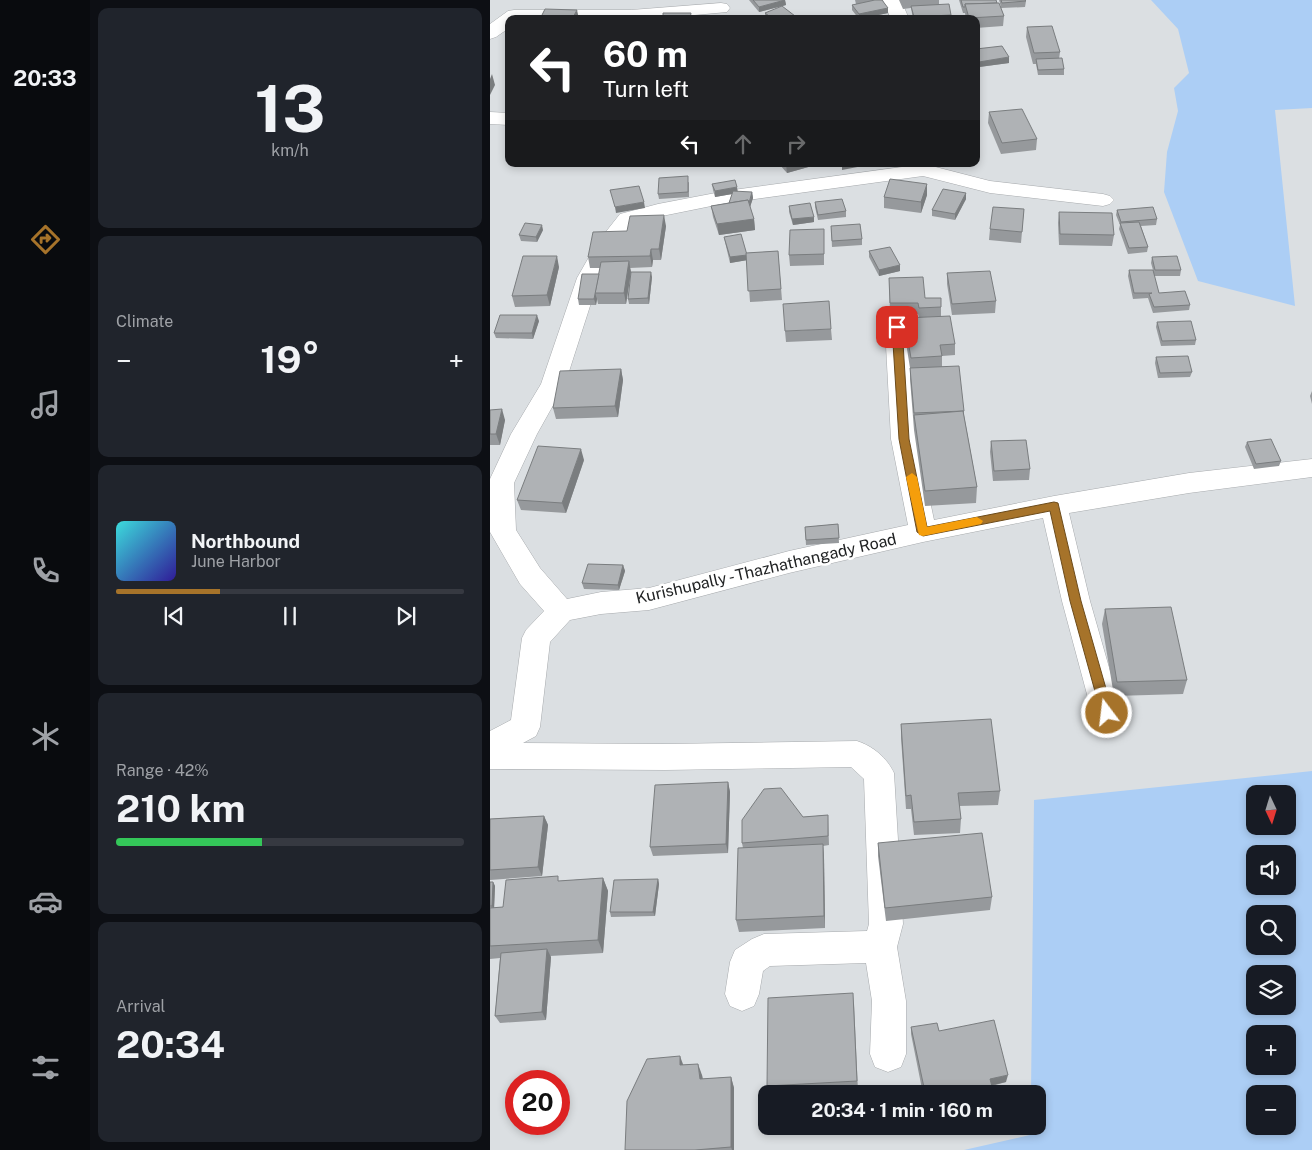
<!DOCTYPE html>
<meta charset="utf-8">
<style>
:root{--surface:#171b24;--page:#20242c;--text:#f1f3f6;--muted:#9ea1a6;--line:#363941;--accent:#a6732a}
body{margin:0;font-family:"Public Sans",sans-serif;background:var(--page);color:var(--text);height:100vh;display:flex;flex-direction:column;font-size:19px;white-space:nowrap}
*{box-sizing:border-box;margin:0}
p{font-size:16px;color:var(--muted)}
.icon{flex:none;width:28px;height:28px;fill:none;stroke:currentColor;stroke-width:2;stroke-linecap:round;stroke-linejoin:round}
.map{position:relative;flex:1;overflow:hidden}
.drawer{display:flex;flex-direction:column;gap:8px;padding:8px;background:#0d0f14;width:400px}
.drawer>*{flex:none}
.guide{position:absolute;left:15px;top:15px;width:475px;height:152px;border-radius:10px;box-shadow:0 2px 8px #0003;background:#202124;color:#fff;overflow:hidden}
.needle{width:32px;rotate:176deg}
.tools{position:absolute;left:756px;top:785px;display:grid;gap:10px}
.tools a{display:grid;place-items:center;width:50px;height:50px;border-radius:10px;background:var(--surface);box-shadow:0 2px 8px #0003;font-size:25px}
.speed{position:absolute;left:15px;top:1070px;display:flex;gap:10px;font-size:25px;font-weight:700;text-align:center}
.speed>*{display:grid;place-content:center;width:65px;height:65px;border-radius:50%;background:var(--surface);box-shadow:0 2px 8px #0003;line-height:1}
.speed .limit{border:8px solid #d22;background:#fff;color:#111}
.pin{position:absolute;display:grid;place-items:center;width:42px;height:42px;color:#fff;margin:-21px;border-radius:10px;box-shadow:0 2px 8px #0006}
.me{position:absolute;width:55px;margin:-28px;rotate:345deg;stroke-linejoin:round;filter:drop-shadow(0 0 4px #0008)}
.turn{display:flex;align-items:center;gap:18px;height:105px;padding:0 15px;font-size:22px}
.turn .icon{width:65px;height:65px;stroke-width:2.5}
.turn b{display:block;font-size:35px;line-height:42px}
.lanes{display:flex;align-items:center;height:48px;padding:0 15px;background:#0003;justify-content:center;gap:25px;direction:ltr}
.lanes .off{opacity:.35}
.big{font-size:38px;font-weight:700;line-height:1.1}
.drawer .tile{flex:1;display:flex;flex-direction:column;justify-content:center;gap:8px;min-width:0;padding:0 18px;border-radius:10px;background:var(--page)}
.drawer .dial{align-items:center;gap:0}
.dial b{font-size:65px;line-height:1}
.song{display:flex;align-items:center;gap:15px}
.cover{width:60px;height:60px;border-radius:8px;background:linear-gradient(135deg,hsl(180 70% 55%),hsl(250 70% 35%))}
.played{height:5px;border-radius:2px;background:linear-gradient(90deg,var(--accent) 30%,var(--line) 30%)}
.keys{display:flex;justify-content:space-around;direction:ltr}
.heat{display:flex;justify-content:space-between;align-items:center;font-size:28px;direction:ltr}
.charge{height:8px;border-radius:4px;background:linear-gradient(90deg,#34c759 42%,var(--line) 0)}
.trip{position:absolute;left:268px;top:1085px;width:288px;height:50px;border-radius:10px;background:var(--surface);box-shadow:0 2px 8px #0003;font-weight:700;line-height:50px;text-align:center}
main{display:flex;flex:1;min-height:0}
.tab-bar{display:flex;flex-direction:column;width:90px;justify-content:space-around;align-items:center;background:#090b0e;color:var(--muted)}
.tab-bar .icon{width:35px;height:35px}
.tab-bar .active{color:var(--accent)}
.tab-bar b{font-size:22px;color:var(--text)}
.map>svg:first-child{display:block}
.green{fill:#accef5;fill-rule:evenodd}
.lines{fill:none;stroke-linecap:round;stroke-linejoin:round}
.minor-casing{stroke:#a7aaad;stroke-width:1}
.minor{fill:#fff;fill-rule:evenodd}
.wall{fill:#96999c}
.shaded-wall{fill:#7a7d7f}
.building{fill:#afb2b5;stroke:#7a7d7f}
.route{fill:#a6732a;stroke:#6c4b1b}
.slow{fill:#f59e0b}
.labels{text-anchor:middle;stroke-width:5;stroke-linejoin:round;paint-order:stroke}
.street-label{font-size:16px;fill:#202223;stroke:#fff}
</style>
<main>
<nav class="tab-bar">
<b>20:33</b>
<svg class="icon active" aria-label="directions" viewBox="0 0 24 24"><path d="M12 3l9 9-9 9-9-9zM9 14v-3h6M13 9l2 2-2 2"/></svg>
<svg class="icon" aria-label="music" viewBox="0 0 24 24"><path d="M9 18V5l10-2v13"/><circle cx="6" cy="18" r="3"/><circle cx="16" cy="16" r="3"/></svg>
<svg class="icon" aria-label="phone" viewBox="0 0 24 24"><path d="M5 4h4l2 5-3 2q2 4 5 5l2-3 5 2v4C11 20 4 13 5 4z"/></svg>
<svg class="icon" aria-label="climate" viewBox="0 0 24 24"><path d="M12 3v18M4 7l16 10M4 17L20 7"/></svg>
<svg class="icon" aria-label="car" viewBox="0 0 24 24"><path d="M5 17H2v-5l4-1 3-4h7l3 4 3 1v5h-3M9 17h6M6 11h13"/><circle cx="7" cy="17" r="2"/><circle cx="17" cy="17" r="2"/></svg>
<svg class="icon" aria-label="filters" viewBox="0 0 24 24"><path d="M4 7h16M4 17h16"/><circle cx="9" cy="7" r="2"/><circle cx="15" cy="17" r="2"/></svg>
</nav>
<section class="drawer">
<div class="tile dial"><b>13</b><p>km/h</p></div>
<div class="tile"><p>Climate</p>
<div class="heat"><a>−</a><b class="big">19°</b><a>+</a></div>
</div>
<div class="tile">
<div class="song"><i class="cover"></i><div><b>Northbound</b><p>June Harbor</p></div></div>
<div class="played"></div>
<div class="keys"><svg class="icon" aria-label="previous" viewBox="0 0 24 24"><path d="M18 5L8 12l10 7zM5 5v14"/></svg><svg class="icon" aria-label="pause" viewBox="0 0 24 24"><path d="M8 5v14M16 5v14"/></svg><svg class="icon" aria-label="next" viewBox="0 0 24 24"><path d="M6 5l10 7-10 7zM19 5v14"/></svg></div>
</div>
<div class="tile"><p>Range · 42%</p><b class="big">210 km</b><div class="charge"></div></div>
<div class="tile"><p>Arrival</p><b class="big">20:34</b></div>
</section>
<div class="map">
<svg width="822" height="1150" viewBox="0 0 822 1150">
<rect width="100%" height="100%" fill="#dbdfe2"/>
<g class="green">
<path d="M661,0H822V108L785,110L805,306L708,281L674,192L677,152L688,111L684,88L699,73L688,29Z"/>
<path d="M822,771V1150H474L540,1135V1126H546V1094H541L544,800ZM765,794H798V826H765ZM765,854H798V886H765ZM765,914H798V946H765ZM765,974H798V1006H765ZM765,1034H798V1066H765ZM765,1094H798V1126H765Z"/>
</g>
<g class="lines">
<defs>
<g id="minor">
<path d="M393,0H411L419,19H401Z"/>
<path d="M231,3L237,4L240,8L237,12L162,19H19V28L6,37L0,39V24L18,11L24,10H141Z"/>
<path d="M0,112L19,113V125L0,124Z"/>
<path d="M434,164L500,181L613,194L620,196L624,200L620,204L613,206L500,193L433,176L236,203L172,216L146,224L125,250L109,278L75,384L47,434L24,483L26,530L50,568L77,599L111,592L159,588L299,551L418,525L401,439L395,327L399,322L407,319L415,322L419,327L427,439L444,520L564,496L699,473L822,459V477L699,493L579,513L600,601L632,713L628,722L617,726L606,722L602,713L572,601L553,518L433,542L299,573L159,610L111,614L80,620L60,642L50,727L46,736L33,743L175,744L367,741C383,746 397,758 404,773L413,924L407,947L416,1001V1054L411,1067L398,1072L385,1067L380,1054L382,1001L376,963L280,966L273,971L269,994L264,1006L252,1011L240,1006L235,994L240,962L245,950L262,939L274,934L377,931L379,924L374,779L361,767L175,770L0,769V731L21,720L32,638L36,630L54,611L30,584L0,532V479L21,434L51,384L87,278L107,243L130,214L168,204L236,191Z"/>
</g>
</defs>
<use href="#minor" class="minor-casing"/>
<use href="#minor" class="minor"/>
</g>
<g class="wall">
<path d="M259,0H295L296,5L269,12Z"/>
<path d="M365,0H382L398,8V13L369,19L362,10V5L366,4Z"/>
<path d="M409,0H449V4L461,15V19H423L421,8L413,9Z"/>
<path d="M469,0H506L507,3L511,7L509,0H535L536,1L535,7L511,8L514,16L513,26L486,28V19H476L475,13H473Z"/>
<path d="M275,13L305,16V19H276L275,18Z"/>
<path d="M537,27L570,52L569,59L574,69V75H548L546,64H543L536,37Z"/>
<path d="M486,49L519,63L489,67L486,63Z"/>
<path d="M499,112L547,139L546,150L511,154L498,123Z"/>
<path d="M45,164H68L67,166L45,165Z"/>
<path d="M289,164H329L297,173Z"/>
<path d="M398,164H431L398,167Z"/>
<path d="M199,182V197L169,199L168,194Z"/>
<path d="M222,184L248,192H262L263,198L260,207L264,219L265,230L229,235L223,217L221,206L239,203L242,194L225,197L223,190Z"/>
<path d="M437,184V195L431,213L394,208V197Z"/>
<path d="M476,193V199L465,220L442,216V210Z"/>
<path d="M325,202L356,211V217L328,220L325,207Z"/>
<path d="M299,206L324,222L303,225L299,212Z"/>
<path d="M534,209L531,243L499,240L500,229Z"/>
<path d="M627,210L667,219L666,225L651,226L658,247L657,252L638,254L629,229L630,225L626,215Z"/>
<path d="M569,212L624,235L622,246L569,245L568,223Z"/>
<path d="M176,226L171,260H163L162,267L140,268L141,272L136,304H108L107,299L106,305H89L88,299L109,274L110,268H100L98,257L137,231Z"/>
<path d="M341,226L372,239V245L342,247Z"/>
<path d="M53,230L47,242L31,241L29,235Z"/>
<path d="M234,237L257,253L288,251L292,300L260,302L257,260L240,263L235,242Z"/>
<path d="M334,240V265L300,266L299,255Z"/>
<path d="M379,251L410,271L389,276L379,257Z"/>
<path d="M662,257L691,270L690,276H664L669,293L700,305L699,310L663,313L658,298L643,299L638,276L639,270H663L661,263Z"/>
<path d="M69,267L60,306L25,307L22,296Z"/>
<path d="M457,273L506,301L505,313L462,315L457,284Z"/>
<path d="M162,277L159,304H139L138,299Z"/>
<path d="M399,278L451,307V316L465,344V355L452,356V366L474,411V415L487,487L486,503L435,506L424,430L420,379V368L414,330V318H429L428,314L400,315Z"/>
<path d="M49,321L43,339L6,338L4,333Z"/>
<path d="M667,322L706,340L705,345L671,346L666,327Z"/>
<path d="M341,329L342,340L296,342L295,331Z"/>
<path d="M666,357L702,372L700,377L668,378L665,363Z"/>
<path d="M131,369L133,380L128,417L66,419L63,408Z"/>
<path d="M822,391V404L820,396Z"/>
<path d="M0,410L15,420L10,445H0Z"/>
<path d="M501,441L540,469L539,480L503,481L500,452Z"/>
<path d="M757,442L791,461L789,466L764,469L755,447Z"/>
<path d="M94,460L76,513L31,510L27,500Z"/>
<path d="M348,524L349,543L316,545L315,527Z"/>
<path d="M133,565L135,571L129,590L94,589L92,583Z"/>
<path d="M615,609L697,680L693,694L624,696L612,624Z"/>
<path d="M411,724L510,791L508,805L469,806L471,819L470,833L424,835L421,809H416L411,738Z"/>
<path d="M238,782L240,792L238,853L163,856L160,847Z"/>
<path d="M338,815L339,845L333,846L334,857L335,928L249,932L246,920L253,848L252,843L313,817Z"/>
<path d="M54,816L58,825L52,876L0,880V819Z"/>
<path d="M388,843L502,897L500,910L396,921L388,856Z"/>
<path d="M113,878L118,891L113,953L60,956L61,957L56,1020L10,1023L5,1016L10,958L0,959V882H3L5,886L4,908L13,907L70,881Z"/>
<path d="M168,879L169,884L165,916L121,917L120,912Z"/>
<path d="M364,1004L368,1091L324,1094H279L277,1086Z"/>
<path d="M421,1027L449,1031L516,1082L502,1086L504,1094H467L466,1093L461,1094H433L421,1034Z"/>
<path d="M194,1065L212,1075L213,1079L241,1077L244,1088V1150H135Z"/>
</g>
<g class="shaded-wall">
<path d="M295,0L296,5L269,12V7Z"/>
<path d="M398,8V13L369,19V14Z"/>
<path d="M87,10L89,19H82Z"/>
<path d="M305,16V19H298Z"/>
<path d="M519,57V63L489,67V62Z"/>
<path d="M2,74L5,85L0,95V79Z"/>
<path d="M296,164H329L297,173Z"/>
<path d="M352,164H383L352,170Z"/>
<path d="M437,184V195L431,213V202Z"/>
<path d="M247,187L248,193L225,197V191Z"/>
<path d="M262,192L263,198L259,210V205Z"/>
<path d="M476,193V199L465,220V214Z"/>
<path d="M154,202L155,208L126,213L125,207Z"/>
<path d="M174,215L176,226L171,260L169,249Z"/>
<path d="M324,217V222L303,225L302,219Z"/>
<path d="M264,219L265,230L229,235L227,224Z"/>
<path d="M52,225L53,230L47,242L46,237Z"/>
<path d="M161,249L163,260L162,267L160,256Z"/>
<path d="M257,255L258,260L240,263V257Z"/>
<path d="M67,256L69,267L60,306L57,295Z"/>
<path d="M139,261L141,272L136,304L134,293Z"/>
<path d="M410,265V271L389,276V270Z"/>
<path d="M161,272L162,277L159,304L158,298Z"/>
<path d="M105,293L107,299L106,305L104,299Z"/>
<path d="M47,315L49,321L43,339L42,333Z"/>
<path d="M131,369L133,380L128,417L125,406Z"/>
<path d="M12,409L15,420L10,445L6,434Z"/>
<path d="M91,449L94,460L76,513L72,503Z"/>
<path d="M133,565L135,571L129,590L128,585Z"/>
<path d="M238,782L240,792L238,853L236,844Z"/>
<path d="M54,816L58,825L52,876L48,867Z"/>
<path d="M333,844L334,857L335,928L334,916Z"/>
<path d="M113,878L118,891L113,953L108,940Z"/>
<path d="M168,879L169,884L165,916L163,912Z"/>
<path d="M3,882L5,886L4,910L2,906Z"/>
<path d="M57,949L61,957L56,1020L52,1012Z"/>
<path d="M190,1056L194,1067L190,1065Z"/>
<path d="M208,1064L212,1075L214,1090L210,1079Z"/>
<path d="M518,1075L516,1082L498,1086L500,1079Z"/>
<path d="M241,1077L244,1088V1150H242L241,1147Z"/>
</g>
<g class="building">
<path d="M263,0H295L269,7Z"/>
<path d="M385,0H392L398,8L369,14L362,5Z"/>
<path d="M471,0H506L507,3L475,4V7H473Z"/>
<path d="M511,0H535L536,1L512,3Z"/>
<path d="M509,3L514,16L479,18L475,4Z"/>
<path d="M459,4L461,15L424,17L421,6Z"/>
<path d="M292,6L305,16L298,19H283L275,13Z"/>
<path d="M55,9L87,10L82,19H50Z"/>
<path d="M173,13H201L200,19H173Z"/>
<path d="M253,16V19H215V17Z"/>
<path d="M562,26L570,52L544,53L537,27Z"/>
<path d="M512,46L519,57L489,62L486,57V49Z"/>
<path d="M572,58L574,69L548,70L546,59Z"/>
<path d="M532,109L547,139L512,143L499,112Z"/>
<path d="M198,176V192L168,194L169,178Z"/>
<path d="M400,179L437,184L431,202L394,197Z"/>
<path d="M245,180L247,187L225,191L222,184Z"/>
<path d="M149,186L154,202L125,207L120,190Z"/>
<path d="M453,189L476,193L465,214L442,210Z"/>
<path d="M243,191L262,192L259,203L258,200L239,203Z"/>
<path d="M352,199L356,211L328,215L325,202Z"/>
<path d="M258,200L264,219L227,224L221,206Z"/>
<path d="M320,203L324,217L302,219L299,206Z"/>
<path d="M503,207L534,209L532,232L500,229Z"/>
<path d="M663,207L667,219L631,222L627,210Z"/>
<path d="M569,212L622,213L624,235L570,234Z"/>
<path d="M174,215L169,249H161L160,256L98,257L103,232L137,231L140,216Z"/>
<path d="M649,222L658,247L639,248L630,223Z"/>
<path d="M35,223L52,225L46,237L29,235Z"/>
<path d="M370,224L372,239L342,241L341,226Z"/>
<path d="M334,229V254L299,255L300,230Z"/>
<path d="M251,234L257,255L240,257L234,237Z"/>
<path d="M400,247L410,265L389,270L379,251Z"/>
<path d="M288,251L291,289L258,291L256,253Z"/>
<path d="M33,256H67L57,295L22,296Z"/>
<path d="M687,256L691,270H665L662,257Z"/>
<path d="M139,261L134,293H105L111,262Z"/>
<path d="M639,270H663L669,293L695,291L700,305L664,307L659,294L662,293H644Z"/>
<path d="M500,271L506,301L462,304L457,273Z"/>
<path d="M141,272H161L158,298L138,299Z"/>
<path d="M92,274H109L104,299H88Z"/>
<path d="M433,277L435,298H451V307L429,308L428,303H400L399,278Z"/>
<path d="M339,301L341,329L295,331L293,304Z"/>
<path d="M10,315H47L42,333H4Z"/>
<path d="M460,316L465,344L450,345L452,356L421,358L414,318Z"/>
<path d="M701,321L706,340L672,341L667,322Z"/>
<path d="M698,356L702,372L670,373L666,357Z"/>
<path d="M469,366L474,411L424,413L420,368Z"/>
<path d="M131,369L125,406L63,408L70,371Z"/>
<path d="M12,409L6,434H0V410Z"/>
<path d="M473,411L487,487L435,491L424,415Z"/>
<path d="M781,439L791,461L766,464L757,442Z"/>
<path d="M536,440L540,469L504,471L501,441Z"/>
<path d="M48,446L91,449L72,503L27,500Z"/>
<path d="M348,524L349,538L316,540L315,527Z"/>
<path d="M98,564L133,565L128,585L92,583Z"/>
<path d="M681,607L697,680L627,682L615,609Z"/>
<path d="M501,719L510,791L468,793L471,819L424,822L421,795L416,796L411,724Z"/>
<path d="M238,782L236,844L160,847L165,785Z"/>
<path d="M291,788L313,817L338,815V836L252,843V820L274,789Z"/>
<path d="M54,816L48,867L0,870V819Z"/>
<path d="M492,833L502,897L395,908L388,843Z"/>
<path d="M333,844L334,916L246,920L248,848Z"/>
<path d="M68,876V881L113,878L108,940L0,946V908L13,907L16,880Z"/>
<path d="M168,879L163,912H120L124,880Z"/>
<path d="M0,882H3L2,906H0Z"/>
<path d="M57,949L52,1012L5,1016L11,953Z"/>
<path d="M363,993L367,1081L277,1086L278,998Z"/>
<path d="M504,1020L518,1075L500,1079L504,1094H469L467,1086L435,1092L421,1027L447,1023L449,1031Z"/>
<path d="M190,1056V1065L208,1064L210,1079L241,1077V1147L205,1150H135L137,1101L157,1059Z"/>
</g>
<path class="route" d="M407,324L412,327L419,439L437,527L564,502L568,503L591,601L623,713L621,717L617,718L613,717L611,713L580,601L560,511L433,536L427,532L409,439L402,327Z"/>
<path class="slow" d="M422,473L427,477L437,527L487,517L493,521L491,524L433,536L429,535L416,477Z"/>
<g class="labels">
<g class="street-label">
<text transform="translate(276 568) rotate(-13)" y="6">Kurishupally - Thazhathangady Road</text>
</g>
</g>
</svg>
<div class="tools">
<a><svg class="needle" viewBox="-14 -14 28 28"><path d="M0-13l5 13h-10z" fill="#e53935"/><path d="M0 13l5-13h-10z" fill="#9ea1a6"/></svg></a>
<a><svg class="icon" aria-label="sound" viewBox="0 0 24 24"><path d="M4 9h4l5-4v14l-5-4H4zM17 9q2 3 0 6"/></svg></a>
<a><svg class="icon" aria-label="search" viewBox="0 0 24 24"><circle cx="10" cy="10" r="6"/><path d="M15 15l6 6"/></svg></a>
<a><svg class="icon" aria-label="layers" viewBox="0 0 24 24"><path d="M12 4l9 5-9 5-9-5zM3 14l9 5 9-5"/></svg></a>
<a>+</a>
<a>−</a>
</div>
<div class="speed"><div class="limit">20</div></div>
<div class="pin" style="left:407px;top:327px;background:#d93025"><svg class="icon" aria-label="arrive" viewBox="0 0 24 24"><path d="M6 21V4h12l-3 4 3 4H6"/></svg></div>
<svg class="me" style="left:617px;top:713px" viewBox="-20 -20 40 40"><circle r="17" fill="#a6732a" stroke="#fff" stroke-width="3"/><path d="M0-11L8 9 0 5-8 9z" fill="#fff"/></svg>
<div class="trip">20:34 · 1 min · 160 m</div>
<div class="guide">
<div class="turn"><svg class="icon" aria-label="left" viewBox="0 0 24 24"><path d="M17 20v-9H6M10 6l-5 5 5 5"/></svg><div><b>60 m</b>Turn left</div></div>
<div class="lanes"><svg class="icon" aria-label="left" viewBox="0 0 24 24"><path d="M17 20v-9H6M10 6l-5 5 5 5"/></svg><svg class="icon off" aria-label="ahead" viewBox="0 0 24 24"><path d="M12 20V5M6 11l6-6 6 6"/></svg><svg class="icon off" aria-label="right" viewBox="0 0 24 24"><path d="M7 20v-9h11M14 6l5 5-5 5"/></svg></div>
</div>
</div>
</main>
